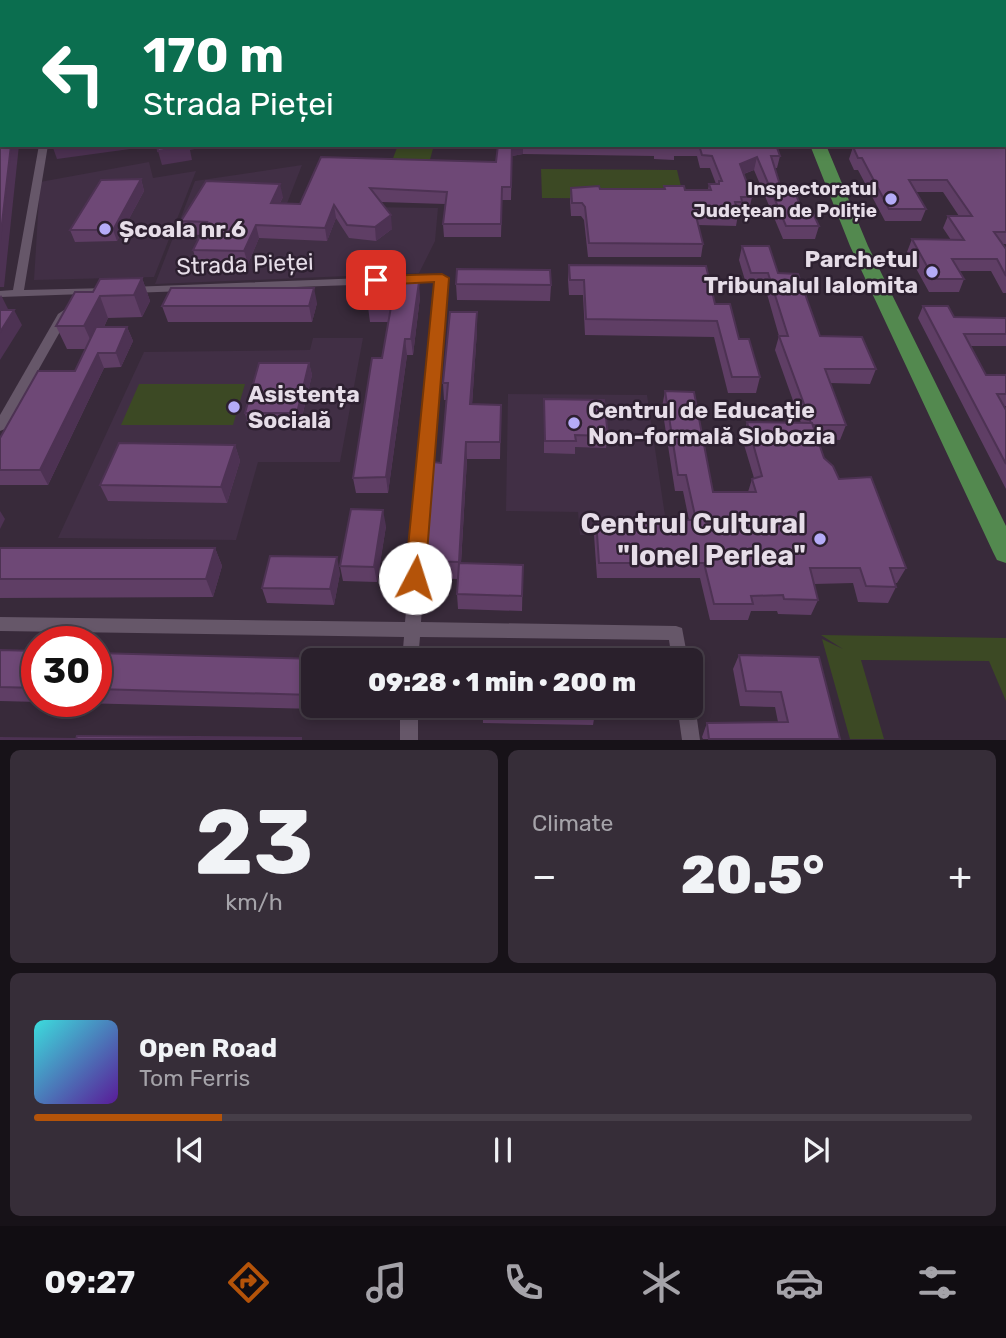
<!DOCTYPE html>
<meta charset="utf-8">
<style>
:root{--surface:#2a202c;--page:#362d38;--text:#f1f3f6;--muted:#a5a3a9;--line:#463e48;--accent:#b45309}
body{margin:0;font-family:Rubik,sans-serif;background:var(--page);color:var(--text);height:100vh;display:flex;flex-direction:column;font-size:26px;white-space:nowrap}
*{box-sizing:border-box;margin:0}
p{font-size:23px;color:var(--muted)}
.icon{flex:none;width:38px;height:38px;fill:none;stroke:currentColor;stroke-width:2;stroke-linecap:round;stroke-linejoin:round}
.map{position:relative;height:740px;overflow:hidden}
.panel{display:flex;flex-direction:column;gap:10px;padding:10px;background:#171218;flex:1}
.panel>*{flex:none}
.banner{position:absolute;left:0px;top:0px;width:1006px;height:147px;box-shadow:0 4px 10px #0003,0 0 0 2px var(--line);background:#0b6e4f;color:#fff;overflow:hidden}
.speed{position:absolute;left:21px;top:626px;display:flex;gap:14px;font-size:35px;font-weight:700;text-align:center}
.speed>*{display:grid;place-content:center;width:91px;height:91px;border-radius:50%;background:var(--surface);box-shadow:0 4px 10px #0003,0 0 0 2px var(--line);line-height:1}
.speed .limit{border:10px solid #d22;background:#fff;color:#111}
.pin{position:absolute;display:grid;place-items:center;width:60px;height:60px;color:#fff;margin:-30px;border-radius:14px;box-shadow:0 4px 10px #0006}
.me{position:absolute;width:77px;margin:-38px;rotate:5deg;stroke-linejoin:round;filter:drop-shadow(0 0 5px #0008)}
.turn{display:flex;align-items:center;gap:24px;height:147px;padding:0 28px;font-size:32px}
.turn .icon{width:91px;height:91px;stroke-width:2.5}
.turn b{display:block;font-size:49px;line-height:60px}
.big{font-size:52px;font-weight:800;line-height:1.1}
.panel .tile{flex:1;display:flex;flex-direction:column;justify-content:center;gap:10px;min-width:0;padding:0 24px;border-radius:10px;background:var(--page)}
.panel .dial{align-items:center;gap:0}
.dial b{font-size:91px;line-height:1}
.song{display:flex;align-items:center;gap:21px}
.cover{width:84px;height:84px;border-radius:10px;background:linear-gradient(135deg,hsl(180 70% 55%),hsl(270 70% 35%))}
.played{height:7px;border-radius:4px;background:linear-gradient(90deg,var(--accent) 20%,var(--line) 20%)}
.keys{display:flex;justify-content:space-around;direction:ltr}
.heat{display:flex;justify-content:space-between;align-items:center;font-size:38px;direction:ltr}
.panel .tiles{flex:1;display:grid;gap:10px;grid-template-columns:1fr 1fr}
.tile:last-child{grid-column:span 2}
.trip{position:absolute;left:301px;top:648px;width:402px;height:70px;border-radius:10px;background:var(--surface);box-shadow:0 4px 10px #0003,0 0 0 2px var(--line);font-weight:800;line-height:70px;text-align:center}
.menu{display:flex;height:112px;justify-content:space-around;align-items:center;background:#110d12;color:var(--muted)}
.menu .icon{width:49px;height:49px}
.menu .active{color:var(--accent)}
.menu b{font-size:32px;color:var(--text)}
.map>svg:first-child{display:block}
.built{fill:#412f45}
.green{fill:#3c4924}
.forest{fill:#556931}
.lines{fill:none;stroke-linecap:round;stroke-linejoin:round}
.street{fill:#665769;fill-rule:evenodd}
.primary{fill:#53894f;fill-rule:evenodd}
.highway{fill:#47ab3e;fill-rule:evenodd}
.rail{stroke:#b7adb9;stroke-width:2.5;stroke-dasharray:2 4.5;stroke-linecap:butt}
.wall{fill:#5f3e65}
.shaded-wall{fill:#4d3253}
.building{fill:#6e4876;stroke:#4d3253;stroke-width:2}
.route{fill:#b45309;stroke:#753606;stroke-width:2}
.poi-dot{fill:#b5acf8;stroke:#2d2030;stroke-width:2.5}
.labels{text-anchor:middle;stroke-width:5;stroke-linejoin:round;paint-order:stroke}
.far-poi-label{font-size:19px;font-weight:bold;fill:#e6dde8;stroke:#2d2030;text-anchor:end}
.poi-label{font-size:23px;font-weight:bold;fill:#e6dde8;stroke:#2d2030;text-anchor:start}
.street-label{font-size:23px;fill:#e6dde8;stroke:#2d2030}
.near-poi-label{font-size:28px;font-weight:bold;fill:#e6dde8;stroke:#2d2030;text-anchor:end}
</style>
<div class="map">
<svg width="1006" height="740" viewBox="0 0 1006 740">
<rect width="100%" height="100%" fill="#382a3a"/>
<g class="built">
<path d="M149,162L153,178L196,171L154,277L34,280L40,182Z"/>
<path d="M302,165L286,206L438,208L435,241L419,273L155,284L195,181Z"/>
<path d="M313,338H363L340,462H258L236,540L58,538L144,352L310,350Z"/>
<path d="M508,394L647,395L668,536L580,535L578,512L506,511Z"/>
</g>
<g class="green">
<path d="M398,145H434L429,163L392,161Z"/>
<path d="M541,169L677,170L684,199L542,198Z"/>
<path d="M139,384H245L233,425H121Z"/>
<path d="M821,635L1006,638V701L989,661L861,660L884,739H850L822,639L843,649Z"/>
</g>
<path class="forest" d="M0,0H399L2,2L0,61Z"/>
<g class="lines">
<g class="street">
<path d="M39,145H48L24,290L108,288L114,291L112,293L0,297V291L13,290Z"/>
<path d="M442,275L447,278L421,622L676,626L682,628L688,660H672L669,640L420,637L418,660H402L404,637L0,631V617L405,622L436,282L130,293L124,290L130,287Z"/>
<path d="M64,310L70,314L5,429L0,431V415L58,314Z"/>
<path d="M691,699L695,705L700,740H682L677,705H691Z"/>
<rect x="400" y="705" width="18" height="35"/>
</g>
<g class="primary">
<rect x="770" y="0" width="12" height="2"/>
<path d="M810,145H826L868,246L1006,526V563L997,560L993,552L850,246Z"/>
</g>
<g class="highway">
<path d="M26,0H49L24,2Z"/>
<path d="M0,1L3,2L2,9H0Z"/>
</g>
<path class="rail" d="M408,2L419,0"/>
</g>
<g class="wall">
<path d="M618,0H671L661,2H620Z"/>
<rect x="1004" y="30" width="2" height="45"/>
<path d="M1006,141V244H1002L1006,249V293H1003L991,271H959L964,279L959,292H929L907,252L912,239L951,240L943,228L948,216H959L943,192H916L926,209L921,221H885L858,170H854L849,159L853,147Z"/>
<path d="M498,145H777L780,156L777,168H775L780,185L819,226L815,239H783L754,170L744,174L752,197L749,210H740L739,215H738L736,226L698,225L703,244L701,257H588L584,220L581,216H571L570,201L571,188L664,189V186L685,190H708L709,184H716L710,168H700L697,156H674V160L654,159V156L523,154L512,156L511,200H502L501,237H444L443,224L445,204L381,202L392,229L376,241L349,238L336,218L327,241L259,238L248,264L197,263L193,250L201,235L185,234L181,221L283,197L280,203L300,204L496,162Z"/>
<path d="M141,179L144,191L117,241L75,242L70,230Z"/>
<path d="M742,246L778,273L820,336L876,369L870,384L830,383L846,425L840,440L818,439L824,458L906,568L897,583H895L896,587L888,603L858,602L853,583L814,584L818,600L811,615L778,614L777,611H751L748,620H710L700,578H597L594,535L596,519L689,520L683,491H675L662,407L665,391L713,492H748L752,479L754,478L742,438L747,422L801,423L775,350L779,336L765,287H747L739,260Z"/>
<path d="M569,265L715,304L739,339L760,377L756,393H728L714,337L585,335L583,295H569L568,280Z"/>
<path d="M396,277V282L420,297L413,355H407L388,493H356L353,478L382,358L388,322H370L368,307Z"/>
<path d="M142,278L150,301L142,317L108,318L104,327H127L133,341L121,367L104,368L48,485H0V438L75,371L86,349H67L56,326L93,292Z"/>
<path d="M456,284L551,285L550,301L457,300Z"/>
<path d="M317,303L312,322H168L162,306Z"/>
<path d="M923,306L954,317L1006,318V346H970L986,375H1006V406H1004L1006,410V489L918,318Z"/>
<path d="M477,312V330L472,404L501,405L500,459H467L461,563L523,565L522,611L458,609L457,594L458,579L427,578L425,561L441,463L446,400H444L443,383Z"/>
<path d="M309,363L312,375L300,425H248L245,413Z"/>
<path d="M544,399L608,436L606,448L575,447V454L544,453Z"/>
<path d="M235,445L240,461L227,503L108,501L100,485Z"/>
<path d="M386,526L377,582L343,581L340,566Z"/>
<path d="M0,548H215L222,566L213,597L0,598Z"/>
<path d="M340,573L334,605L267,603L262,588Z"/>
<path d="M0,650L37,651V702H96V653L313,660V705H318V709L0,701Z"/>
<path d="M739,655L840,739H703L702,737L707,723L778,722L775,707L740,706L733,669Z"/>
<path d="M424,705H653L650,720L594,719L593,725L483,723V716L425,714Z"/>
</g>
<g class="shaded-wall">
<path d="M629,0H671L661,2H629Z"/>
<path d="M981,0H1004L1000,2H977Z"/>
<path d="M11,145H19L4,287H0V241Z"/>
<path d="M52,145H159L57,159Z"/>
<path d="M188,145H204V147L190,150L192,160L162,165L158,151Z"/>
<path d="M512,145H523V154L512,156Z"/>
<path d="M757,157L754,170L737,176L740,164Z"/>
<path d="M141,179L144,191L117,241L113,230Z"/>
<path d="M280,184L283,197L273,216L271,203Z"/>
<path d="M334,205L336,218L327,241L325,228Z"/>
<path d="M391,215L392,229L376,241L375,227Z"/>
<path d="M256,225L259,238L248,264L244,251Z"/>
<path d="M142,278L150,301L142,317L134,295Z"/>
<path d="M419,282L420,297L413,355L411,339Z"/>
<path d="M314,288L317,303L312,322L309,306Z"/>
<path d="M1,295L9,311L0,325V297Z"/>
<path d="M100,296L108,318L94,348L84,326Z"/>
<path d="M14,310L22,325L0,360V332Z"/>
<path d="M477,312V330L471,422L470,404Z"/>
<path d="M127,327L133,341L121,367L116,353Z"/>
<path d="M405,339L407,355L388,493L386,477Z"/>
<path d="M98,353L104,368L48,485L40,470Z"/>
<path d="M309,363L312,375L300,425L297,413Z"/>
<path d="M466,442L467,459L460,579L459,562Z"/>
<path d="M235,445L240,461L227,503L221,487Z"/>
<path d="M383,510L386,526L377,582L374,567Z"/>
<path d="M0,511L5,519L0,529Z"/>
<path d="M215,548L222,566L213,597L206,579Z"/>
<path d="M337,557L340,573L334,605L330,589Z"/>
</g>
<g class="building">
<path d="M808,0H828L830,2H809Z"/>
<path d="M876,0H936L937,2H871Z"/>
<path d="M940,0H981L977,2H941Z"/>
<path d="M1004,30H1006V62L1004,61Z"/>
<path d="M2,80V145H11L0,241V88Z"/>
<path d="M1004,141H1006V232H994L1006,249V276L997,259H952L964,279H934L912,239L964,240L948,216H972L947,180H909L926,209H889L862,158H858L853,147L857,145H1004Z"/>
<path d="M157,145H188V146L158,151Z"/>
<path d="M498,145H512L511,187H502L501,224H443L447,192L370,188L391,215L375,227L347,225L334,205L325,228L256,225L244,251L193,250L207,222L181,221L206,181L280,184L271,203L300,204L321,157L496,162Z"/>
<rect x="656" y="145" width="19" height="2"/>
<path d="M699,145H776L780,156H771L780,185H792L801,207H810L819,226H786L757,157L740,164L752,197H741L742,202H735L738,212H695L703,244L589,243L585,207L582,203H572L571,188L599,186L600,189H665L664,186H684L685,190H711L709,184H719V181H722L712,156L702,155Z"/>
<path d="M141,179L113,230H70L101,180Z"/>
<path d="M742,246H769L778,273L798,274L820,336L862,337L876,369H825L846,425H813L811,423L779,336H788L768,273H751Z"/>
<path d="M569,265L706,266L715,304H730L739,339H749L760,377H732L717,321L586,319L584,280H570Z"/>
<path d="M457,269L550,270L551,285L456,284Z"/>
<path d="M374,277H396L395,282H419L411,339H405L386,477L353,478L372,358H382L391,307H368Z"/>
<path d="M142,278L134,295L100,296L84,326H56L75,292H93L100,279Z"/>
<path d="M171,288H314L309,306H162Z"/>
<path d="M923,306H948L954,317L1006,318V334H964L986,375H1006V394H997L1006,410V464Z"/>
<path d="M0,310H14L0,332Z"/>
<path d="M450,312H477L470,404L501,405L500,442H466L459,562L425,561L433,462L441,463L448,383H443Z"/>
<path d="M96,327H127L116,353H98L40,470H0V438L38,371H75Z"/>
<path d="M259,363H309L297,413H245Z"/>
<path d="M665,391L694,392L713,492H756L752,479L762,476L747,422L812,423L824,458L833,466L839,479L871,477L906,568H890L896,587L866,586L860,568H810L818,600L784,599L783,595L751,596L753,604H714L704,563H599L596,519L696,520L686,475H678Z"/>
<path d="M544,399L604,400L608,436L575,435L576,441H545Z"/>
<path d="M119,443L235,445L221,487L100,485Z"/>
<path d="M351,509L383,510L374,567L340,566Z"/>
<path d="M0,548H215L206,579H0Z"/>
<path d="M270,556L337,557L330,589L262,588Z"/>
<path d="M459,563L523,565L522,596L457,594Z"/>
<path d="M0,650L37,651V688L0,687Z"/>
<path d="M96,653L320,659L313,660V695L96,689Z"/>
<path d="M739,655L819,657L840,739H709L707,723L788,722L781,692L746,691Z"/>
<path d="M483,705H595V711L483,709Z"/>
<path d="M77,736L301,738V739H0V738L76,739Z"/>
</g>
<path class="route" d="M442,274L449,278L425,578L422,584L415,586L408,584L405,578L434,282L376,285L369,280L376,276Z"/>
<g class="poi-dot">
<circle cx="891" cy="199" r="7"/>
<circle cx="105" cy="229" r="7"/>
<circle cx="932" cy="272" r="7"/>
<circle cx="234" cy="407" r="7"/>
<circle cx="574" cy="423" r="7"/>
<circle cx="820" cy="539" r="7"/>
</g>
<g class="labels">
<g class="far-poi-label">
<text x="877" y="195">Inspectoratul<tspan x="877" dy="22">Județean de Poliție</tspan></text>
</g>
<g class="poi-label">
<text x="119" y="237">Școala nr.6</text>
<text x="918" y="267" text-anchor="end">Parchetul<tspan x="918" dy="26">Tribunalul Ialomita</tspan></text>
<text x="248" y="402">Asistența<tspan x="248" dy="26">Socială</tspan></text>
<text x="588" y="418">Centrul de Educație<tspan x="588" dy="26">Non-formală Slobozia</tspan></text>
</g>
<g class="street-label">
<text transform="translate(245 264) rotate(-2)" y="8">Strada Pieței</text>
</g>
<g class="near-poi-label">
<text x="806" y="533">Centrul Cultural<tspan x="806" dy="32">"Ionel Perlea"</tspan></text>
</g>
</g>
</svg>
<div class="speed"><div class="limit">30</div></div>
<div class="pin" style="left:376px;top:280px;background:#d93025"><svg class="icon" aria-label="arrive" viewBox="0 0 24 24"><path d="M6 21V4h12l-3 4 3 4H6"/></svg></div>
<svg class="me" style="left:415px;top:578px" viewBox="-20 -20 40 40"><circle r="19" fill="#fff"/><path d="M0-13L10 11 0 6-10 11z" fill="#b45309"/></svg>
<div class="trip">09:28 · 1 min · 200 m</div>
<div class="banner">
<div class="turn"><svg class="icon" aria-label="left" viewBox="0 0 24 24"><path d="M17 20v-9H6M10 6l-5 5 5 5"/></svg><div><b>170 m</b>Strada Pieței</div></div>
</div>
</div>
<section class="panel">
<div class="tiles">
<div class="tile dial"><b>23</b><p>km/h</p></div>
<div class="tile"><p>Climate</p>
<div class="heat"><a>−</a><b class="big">20.5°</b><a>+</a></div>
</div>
<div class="tile">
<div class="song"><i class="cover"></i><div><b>Open Road</b><p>Tom Ferris</p></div></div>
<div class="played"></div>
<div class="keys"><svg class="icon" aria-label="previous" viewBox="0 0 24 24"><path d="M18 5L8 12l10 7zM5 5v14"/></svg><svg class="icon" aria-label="pause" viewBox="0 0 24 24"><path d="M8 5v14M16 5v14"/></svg><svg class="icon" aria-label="next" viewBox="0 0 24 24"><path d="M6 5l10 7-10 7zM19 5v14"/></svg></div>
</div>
</div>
</section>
<nav class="menu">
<b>09:27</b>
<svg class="icon active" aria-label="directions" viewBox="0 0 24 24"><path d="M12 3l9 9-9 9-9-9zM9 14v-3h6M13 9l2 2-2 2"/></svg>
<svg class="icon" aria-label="music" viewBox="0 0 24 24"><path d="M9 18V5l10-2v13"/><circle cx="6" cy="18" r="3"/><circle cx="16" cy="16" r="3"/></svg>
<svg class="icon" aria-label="phone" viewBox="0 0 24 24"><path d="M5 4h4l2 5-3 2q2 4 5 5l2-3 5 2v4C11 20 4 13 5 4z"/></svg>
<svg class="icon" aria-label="climate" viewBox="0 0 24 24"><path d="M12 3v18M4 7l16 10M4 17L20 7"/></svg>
<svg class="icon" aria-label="car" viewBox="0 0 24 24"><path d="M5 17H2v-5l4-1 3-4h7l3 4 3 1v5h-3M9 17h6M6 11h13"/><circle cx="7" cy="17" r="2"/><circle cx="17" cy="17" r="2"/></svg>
<svg class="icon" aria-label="filters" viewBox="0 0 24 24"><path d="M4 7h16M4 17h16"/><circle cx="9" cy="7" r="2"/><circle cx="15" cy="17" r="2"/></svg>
</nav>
